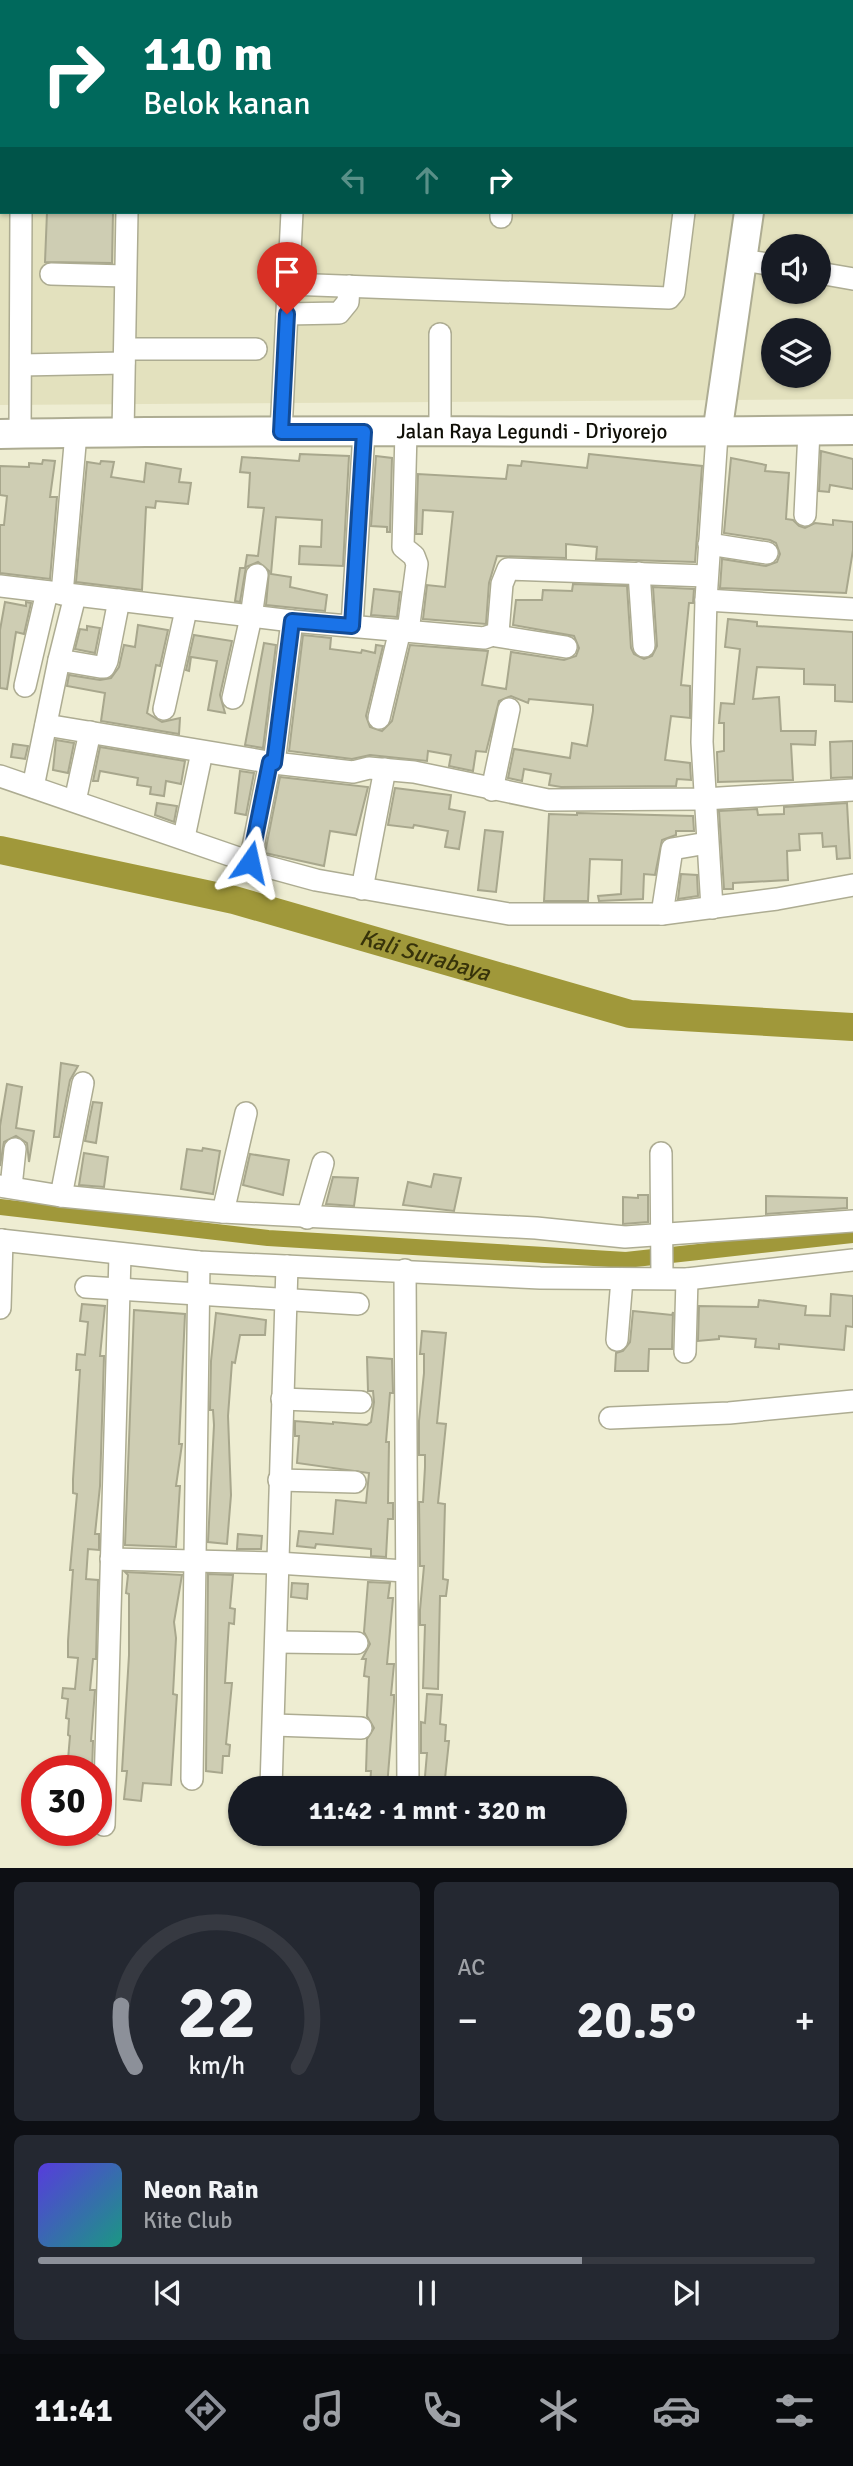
<!DOCTYPE html>
<html lang="id">
<meta charset="utf-8">
<style>
:root{--surface:#171b24;--page:#242831;--text:#f1f3f6;--muted:#9ea1a6;--line:#363941;--accent:#8c9099}
body{margin:0;font-family:Signika,sans-serif;background:var(--page);color:var(--text);height:100vh;display:flex;flex-direction:column;font-size:26px;white-space:nowrap}
*{box-sizing:border-box;margin:0}
p{font-size:23px;color:var(--muted)}
.icon{flex:none;width:38px;height:38px;fill:none;stroke:currentColor;stroke-width:2;stroke-linecap:round;stroke-linejoin:round}
.map{position:relative;height:1868px;overflow:hidden}
.panel{display:flex;flex-direction:column;gap:14px;padding:14px;background:#0d0f14;flex:1}
.panel>*{flex:none}
.banner{position:absolute;left:0px;top:0px;width:854px;height:214px;box-shadow:0 2px 5px #0004;background:#00695c;color:#fff;overflow:hidden}
.controls{position:absolute;left:761px;top:234px;display:grid;gap:14px}
.controls a{display:grid;place-items:center;width:70px;height:70px;border-radius:50%;background:var(--surface);box-shadow:0 2px 5px #0004;font-size:35px}
.speed{position:absolute;left:21px;top:1755px;display:flex;gap:14px;font-size:35px;font-weight:700;text-align:center}
.speed>*{display:grid;place-content:center;width:91px;height:91px;border-radius:50%;background:var(--surface);box-shadow:0 2px 5px #0004;line-height:1}
.speed .limit{border:10px solid #d22;background:#fff;color:#111}
.pin{position:absolute;display:grid;place-items:center;width:60px;height:60px;color:#fff;margin:-72px -30px;border-radius:50% 50% 50% 0;rotate:-45deg;box-shadow:0 0 7px #0007}
.pin .icon{rotate:45deg}
.me{position:absolute;width:77px;margin:-38px;rotate:11deg;stroke-linejoin:round;filter:drop-shadow(0 0 5px #0008)}
.turn{display:flex;align-items:center;gap:24px;height:147px;padding:0 28px;font-size:32px}
.turn .icon{width:91px;height:91px;stroke-width:2.5}
.turn b{display:block;font-size:49px;line-height:60px}
.lanes{display:flex;align-items:center;height:66px;padding:0 28px;background:#0003;justify-content:center;gap:35px;direction:ltr}
.lanes .off{opacity:.35}
.big{font-size:52px;font-weight:800;line-height:1.1}
.panel .card{flex:1;display:flex;flex-direction:column;justify-content:center;gap:10px;min-width:0;padding:0 24px;border-radius:10px;background:var(--page)}
.panel .dial{align-items:center;gap:0}
.dial svg{height:182px;overflow:visible;fill:none;stroke:var(--line);stroke-width:7;stroke-linecap:round;text-anchor:middle}
.dial text{fill:var(--text);stroke:none}
.song{display:flex;align-items:center;gap:21px}
.cover{width:84px;height:84px;border-radius:10px;background:linear-gradient(135deg,hsl(250 70% 55%),hsl(170 70% 35%))}
.played{height:7px;border-radius:4px;background:linear-gradient(90deg,var(--accent) 70%,var(--line) 70%)}
.keys{display:flex;justify-content:space-around;direction:ltr}
.heat{display:flex;justify-content:space-between;align-items:center;font-size:38px;direction:ltr}
.panel .tiles{flex:1;display:grid;gap:14px;grid-template-columns:1fr 1fr}
.card:last-child{grid-column:span 2}
.trip{position:absolute;left:228px;top:1776px;width:399px;height:70px;border-radius:35px;background:var(--surface);box-shadow:0 2px 5px #0004;font-weight:800;line-height:70px;text-align:center}
.menu{display:flex;height:112px;justify-content:space-around;align-items:center;background:#090b0e;color:var(--muted)}
.menu .icon{width:49px;height:49px}
.menu .selected{color:var(--accent)}
.menu b{font-size:32px;color:var(--text)}
.map>svg:first-child{display:block}
.built{fill:#e3e1be;fill-rule:evenodd}
.lines{fill:none;stroke-linecap:round;stroke-linejoin:round}
.canal{stroke:#a0983a;stroke-width:16}
.river{stroke:#a0983a;stroke-width:28}
.building{fill:#cecdb3;stroke:#a8a78d;stroke-width:2}
.minor-casing{stroke:#adac92;stroke-width:24}
.major-casing{stroke:#adac92;stroke-width:32}
.minor{stroke:#fff;stroke-width:21}
.major{stroke:#fff;stroke-width:28}
.route-casing{stroke:#114b97;stroke-width:18}
.route{stroke:#1a73e8;stroke-width:12}
.labels{text-anchor:middle;stroke-width:5;stroke-linejoin:round;paint-order:stroke}
.street-label{font-size:21px;fill:#0f0e06;stroke:#fcfadf}
.water-label{font-size:23px;font-style:italic;fill:#37330a;stroke:#fcfadf}
</style>
<div class="map">
<svg width="853" height="1868" viewBox="0 0 853 1868">
<rect width="100%" height="100%" fill="#eeedd2"/>
<path class="built" d="M0,0H853V399L0,405ZM2,2H852V212H2ZM774,247H819V292H774ZM774,331H819V376H774Z"/>
<g class="lines">
<path class="canal" d="M0,1207L268,1238L626,1260L853,1235"/>
<path class="river" id="s1" d="M0,850L234,900L630,1014L853,1027"/>
</g>
<g class="building">
<path d="M47,212H113L112,263L45,262Z"/>
<path d="M821,451L853,459V489L830,485L829,492L819,491Z"/>
<path d="M300,454L349,456L343,566L299,564L300,546L321,547L322,520L276,517L271,574L291,577L290,587L327,595L325,611L266,605L269,571L258,562L246,567L240,602L235,601L240,568H245L247,555L258,556L264,508L248,507L250,473L240,472L242,457L299,461Z"/>
<path d="M589,454L702,466L695,562L596,559L597,547L566,544V558L497,556L489,583L486,624L423,619L427,585L445,587L453,512L423,510L422,534H416L418,474L506,479L508,465L521,466L522,461L587,468Z"/>
<path d="M376,456L392,458L390,532H387V527L371,526Z"/>
<path d="M731,458L766,465L765,471L789,473L786,519L793,520L799,526L805,528L815,523L833,525V520L853,522V550L846,593L720,588L722,559L766,566L777,562L780,554L776,543L770,540L724,533Z"/>
<path d="M43,460L55,461L50,497H57L50,579L0,573V525H4L7,496L0,495V466L29,467V463L42,464Z"/>
<path d="M101,461L114,462L111,477L144,482L146,463L181,469L179,482L191,483L188,504L156,501L155,508L146,507L142,590L76,582L87,462L100,464Z"/>
<path d="M573,584L627,586L631,648L634,654L644,659L652,656L657,646L653,587L694,589L693,603H689L681,685L690,686V718L671,716L665,760L690,763L691,780L677,779L676,786L561,787L549,785L551,774L524,769L522,781L508,778L514,749L570,758L572,743L587,746L593,711V705L529,699L528,703L511,696L499,701L486,752L476,751L473,771L449,766L451,755L428,751L427,761L370,755L352,759L289,751L303,635L331,638L330,649L361,653L362,650L375,653L376,645L383,646L366,716L370,727L382,731L392,721L410,645L488,651L482,685L506,689L511,652L564,660L576,656L579,648L574,636L513,625L516,600H542L543,590L572,591Z"/>
<path d="M374,589L400,592L397,617L371,615Z"/>
<path d="M5,602L26,606V602L31,603L24,634L16,632L7,689L0,688V630Z"/>
<path d="M728,619L757,622V626L853,632V702L835,701V685L804,684V669L757,667L753,699L779,697L781,731H816L815,745L791,744L793,780L718,782L717,752L724,751V723H719L721,703L734,704L740,649L725,647Z"/>
<path d="M138,625L168,630L160,666L156,665L147,713L162,722L180,718L179,734L101,721L105,693L67,686L69,675L100,680L111,678L119,667L124,645L135,647Z"/>
<path d="M87,626L100,628L95,653L75,649L80,629L87,630Z"/>
<path d="M194,635L232,641L220,695L225,713L208,710L217,661L191,657L189,671L186,670Z"/>
<path d="M264,643L276,645L263,748L245,745Z"/>
<path d="M56,740L74,743L68,773L53,770Z"/>
<path d="M853,741V777L831,778L830,742Z"/>
<path d="M13,744L28,746L25,759L11,757Z"/>
<path d="M100,747L185,761L181,784L166,781L164,796L150,794L151,787L137,785L138,778L100,771L98,781H93Z"/>
<path d="M240,771L254,773L246,815L235,813Z"/>
<path d="M280,777L368,787L356,835L330,831L324,866L265,853Z"/>
<path d="M395,788L451,795L449,809L465,812L459,849L445,847L448,831L414,825L413,828L388,825Z"/>
<path d="M157,803L177,806L174,822L155,815Z"/>
<path d="M847,803L850,858L837,859L836,846L823,847L822,833L799,834L800,850L787,851L788,880L733,883V889H724L719,811L757,809L758,815L784,814V807Z"/>
<path d="M577,813L693,816L694,831H676V835L662,840L655,875L644,874L643,899L599,901L598,896L621,894L622,860L590,859L588,901H544L549,814L577,815Z"/>
<path d="M485,830L503,832L496,892L478,890Z"/>
<path d="M681,874L697,875L698,896L678,899Z"/>
<path d="M61,1063L78,1066L70,1080L59,1137H54Z"/>
<path d="M7,1084L22,1087L16,1128L34,1131L29,1162L27,1143L16,1136L4,1142L0,1166V1126Z"/>
<path d="M93,1102L102,1103L96,1143L85,1141Z"/>
<path d="M203,1148L220,1151L213,1194L181,1189L187,1149L202,1151Z"/>
<path d="M84,1153L108,1157L104,1187L79,1185Z"/>
<path d="M250,1154L289,1160L283,1195L243,1185Z"/>
<path d="M434,1174L461,1178L454,1211L403,1205L408,1182L431,1187Z"/>
<path d="M333,1177L358,1178L354,1206L326,1204Z"/>
<path d="M638,1195H648V1222L623,1224V1197L638,1198Z"/>
<path d="M766,1196L847,1198V1208L766,1214Z"/>
<path d="M831,1294L853,1296V1327L846,1326L844,1350L779,1344V1349L755,1347L756,1339L719,1336V1339L698,1341L699,1306L758,1307L759,1300L806,1306L805,1315L830,1316Z"/>
<path d="M82,1304L105,1306L100,1356H104L100,1486L95,1534H99V1550L88,1549L86,1579L98,1580L96,1659H93L90,1690H95L91,1741H93L92,1771H67L70,1736L68,1735L69,1719L66,1718L68,1699L62,1698L63,1688L75,1689L78,1658L68,1657V1641L73,1570H70L77,1494L73,1493V1479L80,1370H76L77,1354L85,1355L88,1322L80,1321Z"/>
<path d="M134,1310L185,1314L179,1444H182L176,1486H180L176,1547L125,1545Z"/>
<path d="M633,1311L672,1315L673,1312L672,1349H649L648,1371H615L616,1353L623,1351L630,1342Z"/>
<path d="M216,1313L266,1320L265,1335H240L235,1363L232,1362L228,1416L231,1495L227,1544L208,1542L214,1425L213,1410H210L211,1361Z"/>
<path d="M422,1331L446,1333L437,1423L446,1424L438,1503L445,1504L443,1579L448,1580L446,1596H440L438,1689L423,1688L425,1625H420V1610L424,1566H420L419,1502H423L425,1467V1455H419V1421L424,1373V1354H420Z"/>
<path d="M367,1357L392,1359L393,1393H390L386,1442H389L388,1503H393V1519H388L386,1557L371,1556V1549L316,1544L315,1548L297,1546L299,1531L333,1534L336,1500L366,1503L369,1473L297,1463L299,1436H295V1421L333,1424V1422L367,1425L371,1422L374,1402L373,1391H368Z"/>
<path d="M238,1534L262,1536L261,1549H237Z"/>
<path d="M125,1572L182,1575L174,1622L176,1638L173,1694L177,1695L171,1785L143,1783L141,1801L124,1799L127,1771H122L129,1655V1594L126,1593L128,1575Z"/>
<path d="M208,1574L233,1575L230,1608L235,1609L234,1624L229,1623L225,1683H232L226,1744L230,1745L229,1756H223L222,1773L206,1771Z"/>
<path d="M368,1582L390,1583L388,1598H393L387,1664H394L391,1695H394V1701L387,1787L370,1786L371,1771H366L367,1739L374,1728L367,1716L369,1677L364,1676L366,1659H362L370,1644L364,1632Z"/>
<path d="M292,1583L308,1584L307,1599L291,1597Z"/>
<path d="M427,1694L442,1695L440,1724L446,1725L445,1741H449L444,1788H424L427,1753H421V1722L425,1723Z"/>
</g>
<g class="lines">
<defs>
<g id="minor">
<path d="M1,0L2,24"/>
<path d="M21,0V2"/>
<path d="M149,2V0"/>
<path d="M193,2L194,0"/>
<path d="M305,2V0"/>
<path d="M512,2V0"/>
<path d="M708,2V0"/>
<path d="M0,102L2,100"/>
<path d="M501,217V212"/>
<path d="M755,262L774,265"/>
<path d="M819,273L853,279"/>
<path d="M51,274L125,276"/>
<path d="M288,284L669,298L674,292L684,212"/>
<path d="M287,314L339,313L348,302L349,286"/>
<path d="M440,334V431"/>
<path d="M125,349H256"/>
<path d="M21,365L124,363"/>
<path d="M281,432L292,212"/>
<path d="M406,432L403,547L414,556L417,564L408,631"/>
<path d="M123,433L127,212"/>
<path d="M20,434L21,212"/>
<path d="M805,515L809,431"/>
<path d="M709,544L767,553"/>
<path d="M639,573L644,646"/>
<path d="M0,586L292,621L484,638L498,633L502,584L508,569L707,576"/>
<path d="M62,594L76,433"/>
<path d="M75,596L59,660L100,667H104L107,661L119,600"/>
<path d="M706,600L853,609"/>
<path d="M352,626L364,432"/>
<path d="M496,636L566,647"/>
<path d="M25,686L47,592"/>
<path d="M233,698L251,617L257,575"/>
<path d="M164,709L186,610"/>
<path d="M379,718L400,630"/>
<path d="M46,725L274,763L353,772L369,768L414,772L548,800L704,799L853,790"/>
<path d="M274,763L292,621"/>
<path d="M0,776L250,862L316,880L509,914H662L777,899L853,885"/>
<path d="M33,787L59,660"/>
<path d="M492,790L509,709"/>
<path d="M75,801L90,732"/>
<path d="M184,837L202,752"/>
<path d="M250,862L270,762"/>
<path d="M362,889L385,769"/>
<path d="M712,908L702,742L706,600L717,434"/>
<path d="M662,914L672,849L707,843"/>
<path d="M661,1153L662,1277"/>
<path d="M0,1186L61,1196L223,1212L536,1228L625,1237L853,1221"/>
<path d="M11,1187L15,1149"/>
<path d="M61,1196L83,1083"/>
<path d="M223,1212L246,1113"/>
<path d="M307,1218L323,1163"/>
<path d="M0,1240L199,1262L540,1278L687,1279L853,1260"/>
<path d="M405,1270L408,1788"/>
<path d="M86,1287L358,1304"/>
<path d="M0,1308L2,1240"/>
<path d="M617,1340L622,1279"/>
<path d="M685,1352L687,1279"/>
<path d="M282,1399L361,1402"/>
<path d="M610,1418L729,1413L853,1401"/>
<path d="M279,1480L355,1482"/>
<path d="M111,1559L277,1563L405,1571"/>
<path d="M276,1642L357,1643"/>
<path d="M274,1725L361,1728"/>
<path d="M192,1779L199,1262"/>
<path d="M271,1788L287,1266"/>
<path d="M104,1825L120,1255"/>
</g>
<g id="major">
<path d="M779,2V0"/>
<path id="s2" d="M0,434C284,428 569,434 853,430"/>
<path d="M717,434L749,212"/>
</g>
</defs>
<use href="#minor" class="minor-casing"/>
<use href="#major" class="major-casing"/>
<use href="#minor" class="minor"/>
<use href="#major" class="major"/>
</g>
<g class="lines">
<defs>
<path id="route" d="M250,862L270,762L274,763L292,621L352,626L364,432H281L287,314"/>
</defs>
<use href="#route" class="route-casing"/>
<use href="#route" class="route"/>
</g>
<g class="labels">
<g class="street-label">
<text dy="7" stroke="none"><textPath href="#s2" startOffset="532">Jalan Raya Legundi - Driyorejo</textPath></text>
</g>
<g class="water-label">
<text dy="8" stroke="none"><textPath href="#s1" startOffset="438">Kali Surabaya</textPath></text>
</g>
</g>
</svg>
<div class="controls">
<a><svg class="icon" aria-label="sound" viewBox="0 0 24 24"><path d="M4 9h4l5-4v14l-5-4H4zM17 9q2 3 0 6"/></svg></a>
<a><svg class="icon" aria-label="layers" viewBox="0 0 24 24"><path d="M12 4l9 5-9 5-9-5zM3 14l9 5 9-5"/></svg></a>
</div>
<div class="speed"><div class="limit">30</div></div>
<div class="pin" style="left:287px;top:314px;background:#d93025"><svg class="icon" aria-label="arrive" viewBox="0 0 24 24"><path d="M6 21V4h12l-3 4 3 4H6"/></svg></div>
<svg class="me" style="left:250px;top:862px" viewBox="-20 -20 40 40"><path d="M0-17L14 15 0 8-14 15z" fill="#1a73e8" stroke="#fff" stroke-width="4"/></svg>
<div class="trip">11:42 · 1 mnt · 320 m</div>
<div class="banner">
<div class="turn"><svg class="icon" aria-label="right" viewBox="0 0 24 24"><path d="M7 20v-9h11M14 6l5 5-5 5"/></svg><div><b>110 m</b>Belok kanan</div></div>
<div class="lanes"><svg class="icon off" aria-label="left" viewBox="0 0 24 24"><path d="M17 20v-9H6M10 6l-5 5 5 5"/></svg><svg class="icon off" aria-label="ahead" viewBox="0 0 24 24"><path d="M12 20V5M6 11l6-6 6 6"/></svg><svg class="icon" aria-label="right" viewBox="0 0 24 24"><path d="M7 20v-9h11M14 6l5 5-5 5"/></svg></div>
</div>
</div>
<section class="panel">
<div class="tiles">
<div class="card dial"><svg viewBox="0 0 100 80">
<path d="M14 69A42 42 0 1 1 86 69"/>
<path d="M14 69A42 42 0 0 1 8 42" stroke="#8c9099"/>
<text x="50" y="56" font-size="32" font-weight="700">22</text>
<text x="50" y="72" font-size="11">km/h</text>
</svg></div>
<div class="card"><p>AC</p>
<div class="heat"><a>−</a><b class="big">20.5°</b><a>+</a></div>
</div>
<div class="card">
<div class="song"><i class="cover"></i><div><b>Neon Rain</b><p>Kite Club</p></div></div>
<div class="played"></div>
<div class="keys"><svg class="icon" aria-label="previous" viewBox="0 0 24 24"><path d="M18 5L8 12l10 7zM5 5v14"/></svg><svg class="icon" aria-label="pause" viewBox="0 0 24 24"><path d="M8 5v14M16 5v14"/></svg><svg class="icon" aria-label="next" viewBox="0 0 24 24"><path d="M6 5l10 7-10 7zM19 5v14"/></svg></div>
</div>
</div>
</section>
<nav class="menu">
<b>11:41</b>
<svg class="icon selected" aria-label="directions" viewBox="0 0 24 24"><path d="M12 3l9 9-9 9-9-9zM9 14v-3h6M13 9l2 2-2 2"/></svg>
<svg class="icon" aria-label="music" viewBox="0 0 24 24"><path d="M9 18V5l10-2v13"/><circle cx="6" cy="18" r="3"/><circle cx="16" cy="16" r="3"/></svg>
<svg class="icon" aria-label="phone" viewBox="0 0 24 24"><path d="M5 4h4l2 5-3 2q2 4 5 5l2-3 5 2v4C11 20 4 13 5 4z"/></svg>
<svg class="icon" aria-label="climate" viewBox="0 0 24 24"><path d="M12 3v18M4 7l16 10M4 17L20 7"/></svg>
<svg class="icon" aria-label="car" viewBox="0 0 24 24"><path d="M5 17H2v-5l4-1 3-4h7l3 4 3 1v5h-3M9 17h6M6 11h13"/><circle cx="7" cy="17" r="2"/><circle cx="17" cy="17" r="2"/></svg>
<svg class="icon" aria-label="filters" viewBox="0 0 24 24"><path d="M4 7h16M4 17h16"/><circle cx="9" cy="7" r="2"/><circle cx="15" cy="17" r="2"/></svg>
</nav>
